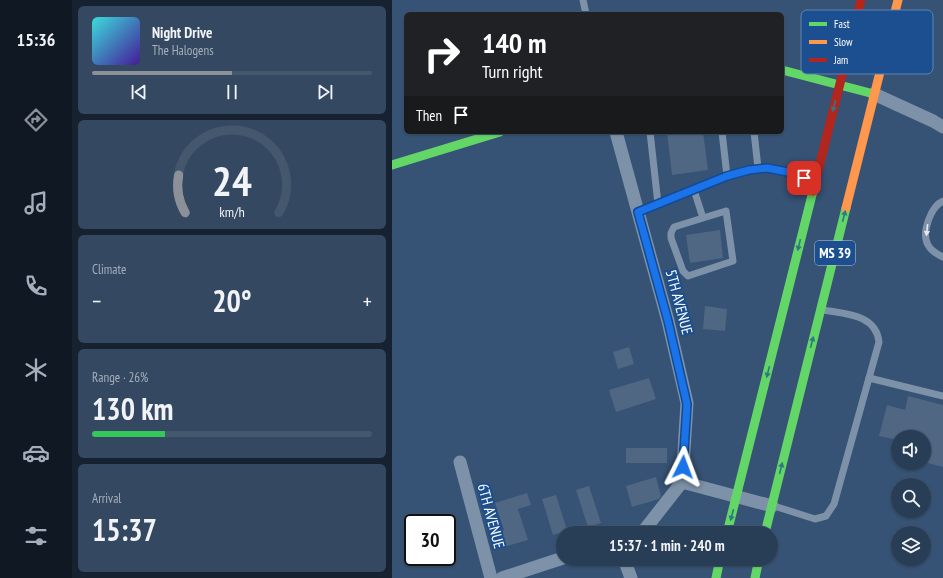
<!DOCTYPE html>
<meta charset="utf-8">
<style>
:root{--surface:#283e57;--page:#344961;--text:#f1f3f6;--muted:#a5aeba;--line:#44576d;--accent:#8c9099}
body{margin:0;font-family:"PT Sans Narrow",sans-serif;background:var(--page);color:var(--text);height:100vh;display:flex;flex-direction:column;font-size:15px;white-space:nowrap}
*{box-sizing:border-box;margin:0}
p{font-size:13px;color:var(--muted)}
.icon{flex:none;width:22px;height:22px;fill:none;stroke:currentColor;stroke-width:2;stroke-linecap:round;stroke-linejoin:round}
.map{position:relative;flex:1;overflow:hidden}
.sheet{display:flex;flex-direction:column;gap:6px;padding:6px;background:#162230;width:320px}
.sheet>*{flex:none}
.banner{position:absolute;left:12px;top:12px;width:380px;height:122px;border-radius:6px;box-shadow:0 1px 3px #0004,0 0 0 1px var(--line);background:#202124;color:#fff;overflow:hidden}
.fabs{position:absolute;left:499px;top:430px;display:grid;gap:8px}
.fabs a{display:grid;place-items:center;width:40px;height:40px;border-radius:50%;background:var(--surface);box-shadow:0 1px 3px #0004,0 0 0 1px var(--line);font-size:20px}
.speed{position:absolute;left:12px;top:514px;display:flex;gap:8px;font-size:20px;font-weight:700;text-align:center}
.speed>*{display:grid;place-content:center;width:52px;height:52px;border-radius:50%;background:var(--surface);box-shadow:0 1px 3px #0004,0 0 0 1px var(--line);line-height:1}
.speed .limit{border:2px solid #111;border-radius:6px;background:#fff;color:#111}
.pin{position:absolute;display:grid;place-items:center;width:34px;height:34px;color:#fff;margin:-17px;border-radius:8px;box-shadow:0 2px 6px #0006}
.me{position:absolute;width:44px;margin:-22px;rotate:3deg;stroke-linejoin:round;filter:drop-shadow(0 0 3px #0008)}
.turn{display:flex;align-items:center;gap:14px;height:84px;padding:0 12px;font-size:18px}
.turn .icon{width:52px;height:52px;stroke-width:2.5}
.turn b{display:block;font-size:28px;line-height:34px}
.then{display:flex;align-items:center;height:38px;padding:0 12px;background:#0003;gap:8px;font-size:15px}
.big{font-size:30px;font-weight:800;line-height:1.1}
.sheet .card{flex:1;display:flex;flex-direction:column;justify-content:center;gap:6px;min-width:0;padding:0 14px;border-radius:6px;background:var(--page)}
.sheet .dial{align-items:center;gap:0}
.dial svg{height:104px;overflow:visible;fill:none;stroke:var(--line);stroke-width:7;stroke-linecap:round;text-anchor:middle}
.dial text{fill:var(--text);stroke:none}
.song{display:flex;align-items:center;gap:12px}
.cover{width:48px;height:48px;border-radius:6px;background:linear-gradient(135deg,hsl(180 70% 55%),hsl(260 70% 35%))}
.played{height:4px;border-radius:2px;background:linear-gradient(90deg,var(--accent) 50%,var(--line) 50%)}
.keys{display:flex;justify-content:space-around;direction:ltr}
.heat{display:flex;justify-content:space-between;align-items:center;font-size:22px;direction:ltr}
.charge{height:6px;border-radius:3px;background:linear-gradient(90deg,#34c759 26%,var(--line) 0)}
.trip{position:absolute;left:164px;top:526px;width:222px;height:40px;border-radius:20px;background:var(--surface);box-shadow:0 1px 3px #0004,0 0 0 1px var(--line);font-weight:800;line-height:40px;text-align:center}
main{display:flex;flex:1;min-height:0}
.tabs{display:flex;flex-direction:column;width:72px;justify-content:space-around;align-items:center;background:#101923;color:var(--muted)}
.tabs .icon{width:28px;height:28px}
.tabs .active{color:var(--accent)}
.tabs b{font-size:18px;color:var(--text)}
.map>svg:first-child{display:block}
.building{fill:#506783}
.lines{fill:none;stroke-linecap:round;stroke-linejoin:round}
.lane{stroke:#7d92a8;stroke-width:7}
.street{stroke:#7d92a8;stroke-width:13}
.fast{stroke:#63d668;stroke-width:9}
.slow{stroke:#ff974d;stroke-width:9}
.jam{stroke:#b3261e;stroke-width:9}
.oneway{fill:#317883}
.oneway2{fill:#e5e9ee}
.route-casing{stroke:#114b97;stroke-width:10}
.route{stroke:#1a73e8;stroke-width:7}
.labels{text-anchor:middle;stroke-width:4;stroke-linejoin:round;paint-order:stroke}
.shield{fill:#1b4f8f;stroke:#bbcadd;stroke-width:1}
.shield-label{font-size:14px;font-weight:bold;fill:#fff}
.street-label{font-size:15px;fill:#fff;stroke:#1b4f8f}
.key{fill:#1b4f8f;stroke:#5f84b1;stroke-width:1}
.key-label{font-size:11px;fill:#fff}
</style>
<main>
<nav class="tabs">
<b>15:36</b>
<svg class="icon active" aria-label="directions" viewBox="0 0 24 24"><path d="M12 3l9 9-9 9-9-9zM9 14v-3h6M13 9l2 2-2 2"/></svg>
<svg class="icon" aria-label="music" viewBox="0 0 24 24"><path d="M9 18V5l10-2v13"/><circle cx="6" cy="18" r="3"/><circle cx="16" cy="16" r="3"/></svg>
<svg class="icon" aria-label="phone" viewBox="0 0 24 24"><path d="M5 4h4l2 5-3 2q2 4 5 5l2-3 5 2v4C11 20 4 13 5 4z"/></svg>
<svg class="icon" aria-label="climate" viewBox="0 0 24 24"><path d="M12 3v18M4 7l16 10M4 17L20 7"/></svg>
<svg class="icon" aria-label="car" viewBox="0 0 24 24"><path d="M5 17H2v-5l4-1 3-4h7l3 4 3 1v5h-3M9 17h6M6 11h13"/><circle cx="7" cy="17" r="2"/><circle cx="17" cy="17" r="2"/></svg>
<svg class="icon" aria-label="filters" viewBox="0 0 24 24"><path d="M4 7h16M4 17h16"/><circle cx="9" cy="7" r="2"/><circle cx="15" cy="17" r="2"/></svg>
</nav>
<section class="sheet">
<div class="card">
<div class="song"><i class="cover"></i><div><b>Night Drive</b><p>The Halogens</p></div></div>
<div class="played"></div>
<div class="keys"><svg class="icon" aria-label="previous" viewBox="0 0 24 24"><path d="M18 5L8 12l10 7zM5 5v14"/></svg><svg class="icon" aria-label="pause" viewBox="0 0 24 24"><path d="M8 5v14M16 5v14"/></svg><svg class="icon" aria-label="next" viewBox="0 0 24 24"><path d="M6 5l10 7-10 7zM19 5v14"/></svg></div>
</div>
<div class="card dial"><svg viewBox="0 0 100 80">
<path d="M14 69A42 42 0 1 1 86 69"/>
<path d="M14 69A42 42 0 0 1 9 40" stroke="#8c9099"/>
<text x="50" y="56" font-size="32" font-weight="700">24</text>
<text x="50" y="72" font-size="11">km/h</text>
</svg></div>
<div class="card"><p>Climate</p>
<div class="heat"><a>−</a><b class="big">20°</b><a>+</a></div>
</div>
<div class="card"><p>Range · 26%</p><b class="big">130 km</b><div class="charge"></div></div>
<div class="card"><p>Arrival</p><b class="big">15:37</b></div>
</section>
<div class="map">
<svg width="551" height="578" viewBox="0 0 551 578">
<rect width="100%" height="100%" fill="#365274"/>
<g class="building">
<path d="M275,132H311L316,170L280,175Z"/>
<path d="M328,230L331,258L298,263L294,235Z"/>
<path d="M313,306L335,309L333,331L311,329Z"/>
<path d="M237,347L242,364L226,369L221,352Z"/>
<path d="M257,378L264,399L224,412L217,390Z"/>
<path d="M516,396L551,405V467L532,462V437H506V440L487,436L495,405L513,410Z"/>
<rect x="234" y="448" width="41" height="15"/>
<path d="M264,477L269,496L267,499L240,507L234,486Z"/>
<path d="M197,486L209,523L196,527L184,490Z"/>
<path d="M135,493L139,505L126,509L136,540L112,547L107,532L112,530L103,503Z"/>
<path d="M164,495L175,530L161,535L150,499Z"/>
</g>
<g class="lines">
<g class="lane">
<path d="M191,0L194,14"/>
<path d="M258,132L266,204"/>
<path d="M362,132L366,168"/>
<path d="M335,176C345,173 356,169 366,168C385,167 405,175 422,181"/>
<path d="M302,190L311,218L282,227L279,233V238L291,271L296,276L341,261L334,211L311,218"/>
<path d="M551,201C539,206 529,233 536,245C539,251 545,254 551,257"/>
<path d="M246,212L335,176L330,132"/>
<path d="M477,378L551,396"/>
<path d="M382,506L423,519L434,516L442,504L487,342C484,314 453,314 431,310"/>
</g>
<g class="street">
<path d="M482,94L541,121L551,127"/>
<path d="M224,132L276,321L295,403L290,482"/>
<path d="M68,462L99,578"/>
<path d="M250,533L290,482L380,506"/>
<path d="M232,559L239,578"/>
<path d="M110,578L171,558"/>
</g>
<g class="fast">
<path d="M390,70L482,94"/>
<path d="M0,165L108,132"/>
<path d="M335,533L421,191"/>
<path d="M373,533L454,208"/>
<path d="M324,578L328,559"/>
<path d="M363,578L367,559"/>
</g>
<path class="slow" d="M454,208L506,0"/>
<path class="jam" d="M421,191L469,0"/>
</g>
<defs><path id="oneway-solid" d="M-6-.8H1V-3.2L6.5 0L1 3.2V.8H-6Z"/></defs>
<g class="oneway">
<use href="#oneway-solid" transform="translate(442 106) rotate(104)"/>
<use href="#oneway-solid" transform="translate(452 216) rotate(-76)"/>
<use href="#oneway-solid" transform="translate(407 245) rotate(104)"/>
<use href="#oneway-solid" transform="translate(420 342) rotate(-76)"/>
<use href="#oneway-solid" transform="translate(376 372) rotate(104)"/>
<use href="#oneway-solid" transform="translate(389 468) rotate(-76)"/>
<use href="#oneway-solid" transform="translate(340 515) rotate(105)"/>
</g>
<use class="oneway2" href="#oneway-solid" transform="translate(535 230) rotate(96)"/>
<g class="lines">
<defs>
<path id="route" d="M291,467L295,404L276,321L246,212L335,176L357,170L375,168L401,173L412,178"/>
</defs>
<use href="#route" class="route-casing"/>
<use href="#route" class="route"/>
</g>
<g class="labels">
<rect class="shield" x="423" y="241" width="40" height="24" rx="3"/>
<g class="shield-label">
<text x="443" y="258">MS 39</text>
</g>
<g class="street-label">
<text transform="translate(287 302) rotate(75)" y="5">5TH AVENUE</text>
<text transform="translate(99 516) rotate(75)" y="5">6TH AVENUE</text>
</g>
</g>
<rect x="409" y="10" width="132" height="64" rx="6" class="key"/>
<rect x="417" y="22" width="18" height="4" fill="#63d668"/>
<rect x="417" y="40" width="18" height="4" fill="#ff974d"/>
<rect x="417" y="58" width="18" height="4" fill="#b3261e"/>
<g class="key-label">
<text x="442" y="28">Fast</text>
<text x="442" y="46">Slow</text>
<text x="442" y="64">Jam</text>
</g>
</svg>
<div class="fabs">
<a><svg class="icon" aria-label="sound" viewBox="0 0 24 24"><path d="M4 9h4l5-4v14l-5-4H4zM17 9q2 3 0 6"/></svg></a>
<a><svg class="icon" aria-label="search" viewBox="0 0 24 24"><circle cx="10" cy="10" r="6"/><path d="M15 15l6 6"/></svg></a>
<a><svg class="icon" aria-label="layers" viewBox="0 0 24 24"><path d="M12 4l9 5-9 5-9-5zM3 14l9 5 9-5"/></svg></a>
</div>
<div class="speed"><div class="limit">30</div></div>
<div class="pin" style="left:412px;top:178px;background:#d93025"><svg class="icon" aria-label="arrive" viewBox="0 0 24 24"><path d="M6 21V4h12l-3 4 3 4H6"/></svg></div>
<svg class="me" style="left:291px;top:467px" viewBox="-20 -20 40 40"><path d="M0-17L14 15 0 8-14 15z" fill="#1a73e8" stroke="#fff" stroke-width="4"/></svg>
<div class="trip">15:37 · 1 min · 240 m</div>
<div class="banner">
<div class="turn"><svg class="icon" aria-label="right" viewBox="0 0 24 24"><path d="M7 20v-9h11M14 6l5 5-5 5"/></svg><div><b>140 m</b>Turn right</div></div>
<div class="then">Then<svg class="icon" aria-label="arrive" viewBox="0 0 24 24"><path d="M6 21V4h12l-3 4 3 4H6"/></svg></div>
</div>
</div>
</main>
